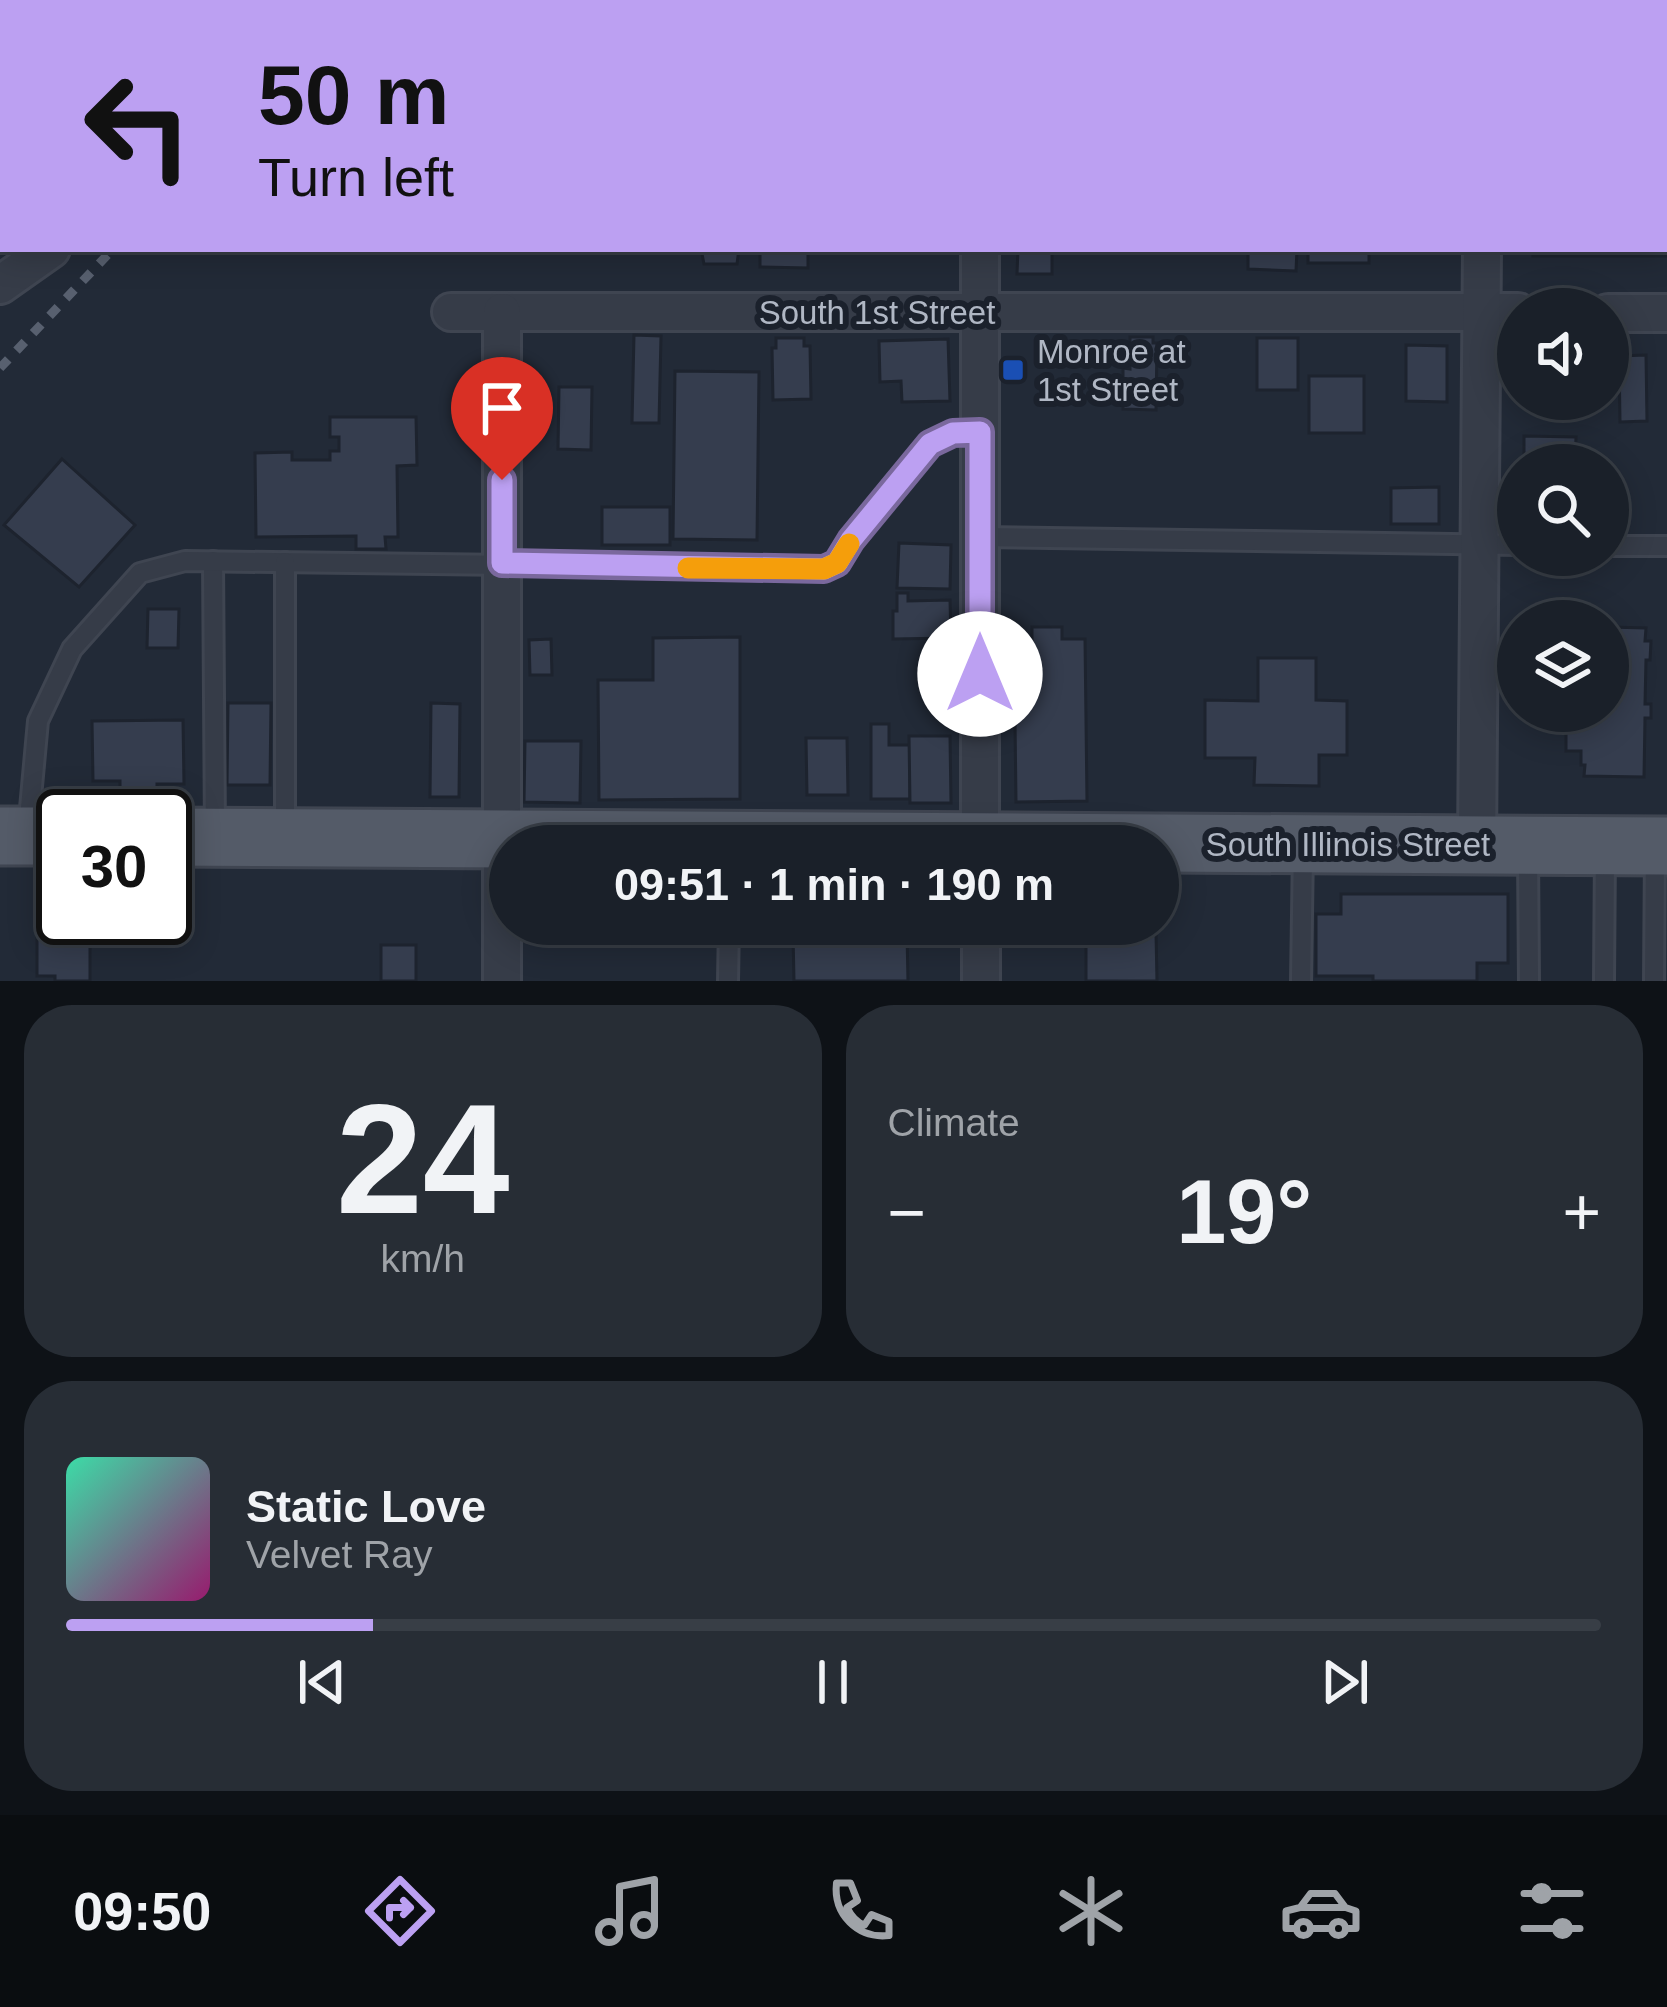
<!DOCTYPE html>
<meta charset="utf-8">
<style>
:root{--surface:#1a2029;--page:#272d35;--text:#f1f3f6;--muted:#9fa3a8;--line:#383e46;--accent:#bca0f2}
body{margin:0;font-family:Helvetica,sans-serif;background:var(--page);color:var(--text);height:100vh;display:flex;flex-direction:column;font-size:45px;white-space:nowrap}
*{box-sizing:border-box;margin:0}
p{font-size:39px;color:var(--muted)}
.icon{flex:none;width:66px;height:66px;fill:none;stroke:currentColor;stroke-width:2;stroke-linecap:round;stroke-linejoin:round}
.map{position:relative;height:981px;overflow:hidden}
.sheet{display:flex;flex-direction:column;gap:24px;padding:24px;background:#0e1217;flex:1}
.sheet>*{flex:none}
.top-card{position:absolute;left:0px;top:0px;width:1668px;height:252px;box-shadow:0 6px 30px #0003,0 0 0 3px var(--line);background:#bca0f2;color:#111;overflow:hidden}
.controls{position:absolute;left:1497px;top:288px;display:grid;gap:24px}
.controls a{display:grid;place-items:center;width:132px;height:132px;border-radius:50%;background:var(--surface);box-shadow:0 6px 30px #0003,0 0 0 3px var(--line);font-size:60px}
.speed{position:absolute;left:36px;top:789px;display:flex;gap:24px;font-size:60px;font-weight:700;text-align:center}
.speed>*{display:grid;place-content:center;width:156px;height:156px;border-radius:50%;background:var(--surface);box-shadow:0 6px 30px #0003,0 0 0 3px var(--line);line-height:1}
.speed .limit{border:6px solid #111;border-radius:18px;background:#fff;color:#111}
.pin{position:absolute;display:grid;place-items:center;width:102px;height:102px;color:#fff;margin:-123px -51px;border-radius:50% 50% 50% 0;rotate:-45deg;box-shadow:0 0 12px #0007}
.pin .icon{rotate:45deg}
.me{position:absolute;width:132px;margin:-66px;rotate:0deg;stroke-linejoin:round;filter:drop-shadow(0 0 9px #0008)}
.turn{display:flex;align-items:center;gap:42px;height:252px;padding:0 60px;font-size:54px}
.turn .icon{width:156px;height:156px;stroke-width:2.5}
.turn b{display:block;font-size:84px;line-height:102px}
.big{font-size:90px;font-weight:700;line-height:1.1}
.sheet .widget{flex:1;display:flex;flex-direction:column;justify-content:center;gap:18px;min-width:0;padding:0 42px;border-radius:48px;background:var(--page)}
.sheet .dial{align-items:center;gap:0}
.dial b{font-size:156px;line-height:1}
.song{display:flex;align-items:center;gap:36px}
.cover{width:144px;height:144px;border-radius:18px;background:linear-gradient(135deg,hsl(160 70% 55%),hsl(320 70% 35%))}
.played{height:12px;border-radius:6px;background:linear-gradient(90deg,var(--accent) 20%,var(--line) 20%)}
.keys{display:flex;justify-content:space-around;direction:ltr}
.heat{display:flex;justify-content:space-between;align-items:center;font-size:66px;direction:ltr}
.sheet .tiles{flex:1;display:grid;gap:24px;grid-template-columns:1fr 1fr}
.widget:last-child{grid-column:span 2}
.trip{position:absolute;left:489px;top:825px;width:690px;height:120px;border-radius:60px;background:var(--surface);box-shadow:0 6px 30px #0003,0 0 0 3px var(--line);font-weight:700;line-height:120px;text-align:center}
.dock{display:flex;height:192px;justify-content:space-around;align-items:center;background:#0a0d10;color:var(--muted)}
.dock .icon{width:84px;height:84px}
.dock .selected{color:var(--accent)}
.dock b{font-size:54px;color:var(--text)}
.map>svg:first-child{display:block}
.building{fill:#353d4e;stroke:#1d232e;stroke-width:3}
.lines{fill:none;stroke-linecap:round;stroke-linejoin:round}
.lane-casing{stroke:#3f4551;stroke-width:24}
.street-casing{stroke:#3f4551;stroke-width:42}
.primary-casing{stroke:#3f4551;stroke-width:63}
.lane{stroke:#363c48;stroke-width:18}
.street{stroke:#363c48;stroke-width:36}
.primary{stroke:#545b68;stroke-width:57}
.rail{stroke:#58606f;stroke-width:9;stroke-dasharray:12 12;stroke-linecap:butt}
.route-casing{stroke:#7a689d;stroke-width:30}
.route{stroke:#bca0f2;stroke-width:21}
.slow{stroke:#f59e0b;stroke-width:21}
.transit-dot{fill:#1a4fb4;stroke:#1b212c;stroke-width:4.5}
.labels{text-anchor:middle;stroke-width:12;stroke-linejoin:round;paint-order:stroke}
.street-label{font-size:33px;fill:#b0b7c4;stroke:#1b212c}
.poi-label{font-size:33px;fill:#b0b7c4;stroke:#1b212c;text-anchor:start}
</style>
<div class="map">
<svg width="1667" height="981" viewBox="0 0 1667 981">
<rect width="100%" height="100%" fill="#222a37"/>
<g class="building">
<path d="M1665,190L1667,256H1533V249H1665Z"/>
<path d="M701,249H739L737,264H704Z"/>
<path d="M760,249H808V268L760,267Z"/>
<path d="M1018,249H1052V274H1017Z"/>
<path d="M1248,249H1297L1296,271L1248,269Z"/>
<rect x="1308" y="249" width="61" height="14"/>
<path d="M634,335L661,336L659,423H632Z"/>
<path d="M1130,337H1153V343H1157L1156,410L1123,409V368L1130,369Z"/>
<path d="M776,338H804V346H810L811,399L773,400L772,348H776Z"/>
<rect x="1257" y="338" width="41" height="52"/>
<path d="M948,339L950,401L902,402L901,381L880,382L879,341Z"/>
<path d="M1406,345L1447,346V402L1406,401Z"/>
<path d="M1646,355L1647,421L1620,422L1619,356Z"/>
<path d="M675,371L759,372L757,540L673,539Z"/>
<rect x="1309" y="376" width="55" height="57"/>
<path d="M559,387H592L591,450L558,449Z"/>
<path d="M330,417H416L417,465L397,466L398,537H385L386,549H356V536L256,537L255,453L292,452V460H330V451H339V437H330Z"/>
<path d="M1524,436L1576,437L1575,465H1524Z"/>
<path d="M62,459L135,525L79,587L4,525Z"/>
<path d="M1439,487V524H1391V488Z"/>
<rect x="602" y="507" width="68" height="38"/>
<path d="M899,543L951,545L950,589L897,588Z"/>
<path d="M897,593H908V601L950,600L951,638L893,639V611H897Z"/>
<path d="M148,609H179L178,648H147Z"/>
<path d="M1032,627H1062V639H1085L1087,801L1016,802L1014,639H1032Z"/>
<path d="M1608,627L1646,628L1645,641H1651L1650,660H1646L1645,704H1651V718H1645L1644,777L1584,776L1585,765H1581V751H1566V711H1608Z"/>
<path d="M740,637V799L599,800L598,680H653V638Z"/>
<path d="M551,639L552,675H530L529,640Z"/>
<path d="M1258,658H1316V700L1347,701V755H1319V786L1254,785L1255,758H1205V700L1258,701Z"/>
<path d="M228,703H271L270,785H227Z"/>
<path d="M431,703L460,704L459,797H430Z"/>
<path d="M183,720L184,784H157V793H120V781H93L92,721Z"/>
<path d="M871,724H889V745H910V799H871Z"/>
<path d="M909,736H950L951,803H910Z"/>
<path d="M806,738H847L848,795H807Z"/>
<path d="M525,741H581L580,803L524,802Z"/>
<path d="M37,885L63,886V918H104V943L90,947V981H55V976H37Z"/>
<path d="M1341,894H1508V963H1477V981H1373V976H1316V914H1341Z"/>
<path d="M907,933L908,981H794L793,934Z"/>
<path d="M1156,933L1157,981H1086V934Z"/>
<rect x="381" y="945" width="35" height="36"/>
</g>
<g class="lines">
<defs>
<g id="lane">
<path d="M1649,0V3"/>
<path d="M20,3L21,0"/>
<path d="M1665,42L1667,43"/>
<path d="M0,63L3,67"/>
<path d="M980,537L1518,545"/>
<path d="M1608,546H1667"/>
<path d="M213,561L215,833"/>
<path d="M28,830L38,721L72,649L140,573L185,561L823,569L837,563L851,540L930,444L953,433L980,432"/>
<path d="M285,833V562"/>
<path d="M1528,854L1529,981"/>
<path d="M728,981L729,924"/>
<path d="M1301,981L1303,849"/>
<path d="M1604,981L1605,851"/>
<path d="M1654,981L1655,851"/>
</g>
<g id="street">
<path d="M980,0V3"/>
<path d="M313,3L316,0"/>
<path d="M1484,3V0"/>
<path d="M980,249V846"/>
<path d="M0,285L51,249"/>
<path d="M451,312H1518"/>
<path d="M502,312V981"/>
<path d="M1608,313H1667"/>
<path d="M1477,845L1482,249"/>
<path d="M981,924V981"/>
</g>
<g id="primary">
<path d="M0,836H63"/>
<path d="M165,837L1667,846"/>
</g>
</defs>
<use href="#lane" class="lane-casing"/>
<use href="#street" class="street-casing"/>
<use href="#primary" class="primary-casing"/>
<use href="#lane" class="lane"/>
<use href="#street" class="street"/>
<use href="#primary" class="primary"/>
<g class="rail">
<path d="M349,3L352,0"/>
<path d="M0,368L113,249"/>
</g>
</g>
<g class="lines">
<defs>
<path id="route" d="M502,480V563L824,569L837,563L851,540L930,444L953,433L980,432V674"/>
</defs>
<use href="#route" class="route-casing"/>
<use href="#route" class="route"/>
<path class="slow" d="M688,568L824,569L837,563L849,544"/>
</g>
<rect class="transit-dot" x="1001" y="358" width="24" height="24" rx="6"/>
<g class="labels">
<g class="street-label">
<text x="877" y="324">South 1st Street</text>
<text x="1348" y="856">South Illinois Street</text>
</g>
<g class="poi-label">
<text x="1037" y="363">Monroe at<tspan x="1037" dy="38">1st Street</tspan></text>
</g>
</g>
</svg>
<div class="controls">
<a><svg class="icon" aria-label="sound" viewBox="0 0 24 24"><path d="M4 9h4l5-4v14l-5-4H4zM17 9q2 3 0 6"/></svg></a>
<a><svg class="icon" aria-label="search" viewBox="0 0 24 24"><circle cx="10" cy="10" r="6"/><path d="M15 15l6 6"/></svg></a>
<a><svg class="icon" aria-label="layers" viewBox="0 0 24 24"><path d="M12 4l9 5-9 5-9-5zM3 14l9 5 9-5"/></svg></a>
</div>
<div class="speed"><div class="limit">30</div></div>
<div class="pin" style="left:502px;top:480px;background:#d93025"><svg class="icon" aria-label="arrive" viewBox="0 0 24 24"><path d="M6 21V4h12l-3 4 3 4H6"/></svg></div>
<svg class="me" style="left:980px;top:674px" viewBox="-20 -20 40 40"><circle r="19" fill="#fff"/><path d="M0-13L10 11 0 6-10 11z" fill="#bca0f2"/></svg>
<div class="trip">09:51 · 1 min · 190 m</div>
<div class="top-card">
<div class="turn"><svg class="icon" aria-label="left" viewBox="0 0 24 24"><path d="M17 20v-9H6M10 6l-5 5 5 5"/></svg><div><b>50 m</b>Turn left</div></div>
</div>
</div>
<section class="sheet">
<div class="tiles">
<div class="widget dial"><b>24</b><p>km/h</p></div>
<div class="widget"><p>Climate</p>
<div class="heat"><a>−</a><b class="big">19°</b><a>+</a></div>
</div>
<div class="widget">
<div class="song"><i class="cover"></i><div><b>Static Love</b><p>Velvet Ray</p></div></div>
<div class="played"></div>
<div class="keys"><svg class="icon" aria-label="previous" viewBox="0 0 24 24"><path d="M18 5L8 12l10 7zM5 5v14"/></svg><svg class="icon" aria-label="pause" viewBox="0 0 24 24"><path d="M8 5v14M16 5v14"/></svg><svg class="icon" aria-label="next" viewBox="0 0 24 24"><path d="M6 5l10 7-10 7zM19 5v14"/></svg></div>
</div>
</div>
</section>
<nav class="dock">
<b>09:50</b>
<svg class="icon selected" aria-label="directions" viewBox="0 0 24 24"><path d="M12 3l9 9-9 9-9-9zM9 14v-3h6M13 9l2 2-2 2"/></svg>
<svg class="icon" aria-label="music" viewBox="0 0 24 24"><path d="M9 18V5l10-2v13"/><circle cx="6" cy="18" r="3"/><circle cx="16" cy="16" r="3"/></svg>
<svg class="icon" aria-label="phone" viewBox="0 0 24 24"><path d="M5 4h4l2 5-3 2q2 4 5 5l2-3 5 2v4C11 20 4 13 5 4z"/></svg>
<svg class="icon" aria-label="climate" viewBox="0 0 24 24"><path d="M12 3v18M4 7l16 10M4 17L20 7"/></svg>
<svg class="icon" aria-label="car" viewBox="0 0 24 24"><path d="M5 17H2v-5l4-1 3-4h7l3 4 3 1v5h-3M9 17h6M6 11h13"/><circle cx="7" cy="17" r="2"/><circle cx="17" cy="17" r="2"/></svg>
<svg class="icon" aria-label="filters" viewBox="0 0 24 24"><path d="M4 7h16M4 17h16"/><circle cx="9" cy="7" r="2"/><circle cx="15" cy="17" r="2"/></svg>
</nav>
